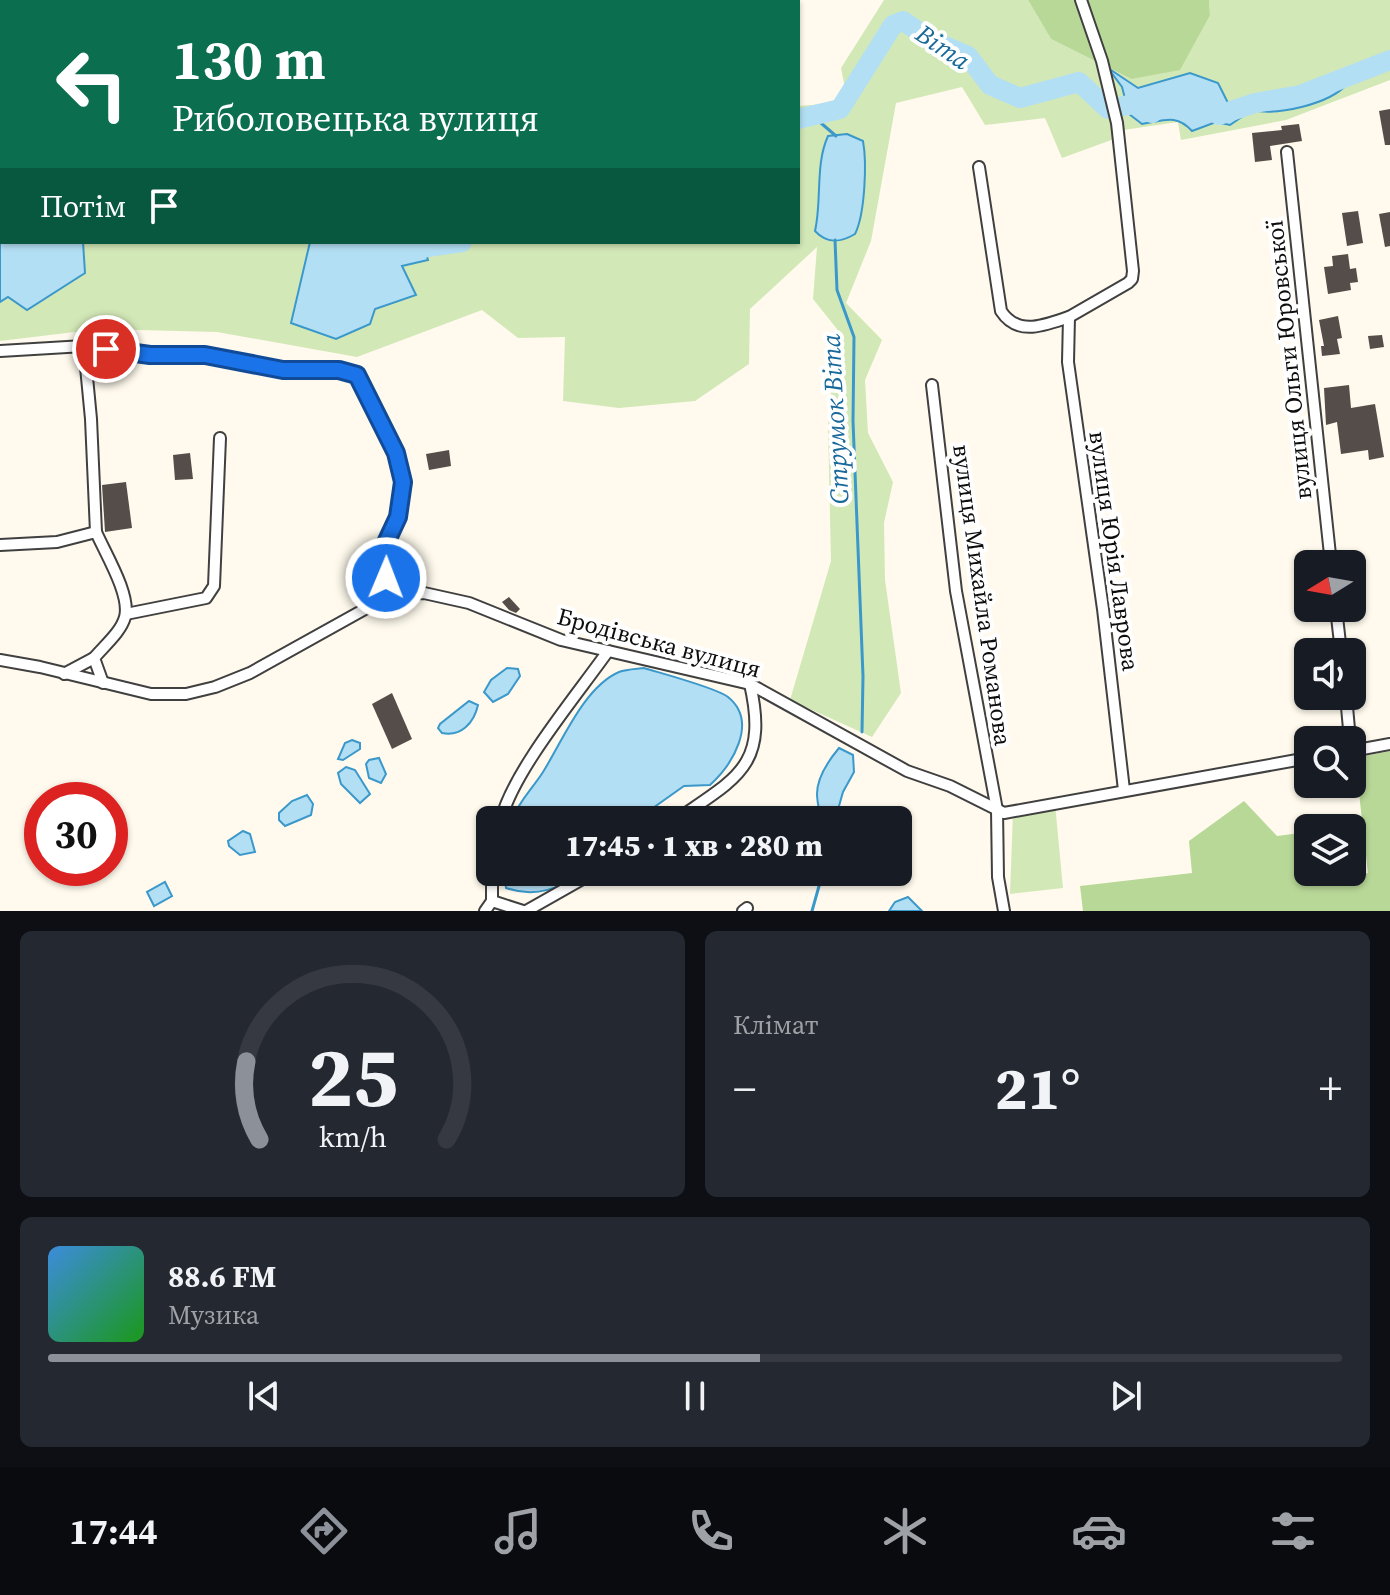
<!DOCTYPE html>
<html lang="uk">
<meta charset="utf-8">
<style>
:root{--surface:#171b24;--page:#242831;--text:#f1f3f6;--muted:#9ea1a6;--line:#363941;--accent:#8c9099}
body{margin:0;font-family:"Source Serif 4",serif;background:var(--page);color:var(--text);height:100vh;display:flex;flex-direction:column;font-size:30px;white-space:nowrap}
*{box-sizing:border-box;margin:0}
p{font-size:26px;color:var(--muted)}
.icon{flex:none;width:44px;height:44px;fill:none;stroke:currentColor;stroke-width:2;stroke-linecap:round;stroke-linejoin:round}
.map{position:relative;height:911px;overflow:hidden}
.drawer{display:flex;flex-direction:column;gap:20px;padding:20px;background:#0d0f14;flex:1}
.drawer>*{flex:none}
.hud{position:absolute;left:0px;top:0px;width:800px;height:244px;box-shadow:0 2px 6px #0004;background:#0b6e4f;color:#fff;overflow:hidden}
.needle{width:52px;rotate:259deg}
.controls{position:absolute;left:1294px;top:550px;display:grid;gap:16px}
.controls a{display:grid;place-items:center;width:72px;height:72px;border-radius:12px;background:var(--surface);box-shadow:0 2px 6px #0004;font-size:40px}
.speed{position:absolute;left:24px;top:782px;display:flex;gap:16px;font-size:40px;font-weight:700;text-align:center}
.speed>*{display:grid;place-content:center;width:104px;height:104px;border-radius:50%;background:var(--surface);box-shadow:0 2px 6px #0004;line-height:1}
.speed .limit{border:12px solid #d22;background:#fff;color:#111}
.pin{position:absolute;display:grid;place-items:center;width:68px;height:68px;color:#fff;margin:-34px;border:4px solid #fff;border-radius:50%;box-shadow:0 2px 8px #0007}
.me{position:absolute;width:88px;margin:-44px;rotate:1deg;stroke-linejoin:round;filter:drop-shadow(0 0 6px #0008)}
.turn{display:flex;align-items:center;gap:28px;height:168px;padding:0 40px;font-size:36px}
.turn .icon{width:104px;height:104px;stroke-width:2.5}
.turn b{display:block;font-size:56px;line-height:68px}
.then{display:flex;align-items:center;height:76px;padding:0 40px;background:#0003;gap:16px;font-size:30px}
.big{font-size:60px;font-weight:800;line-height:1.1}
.drawer .tile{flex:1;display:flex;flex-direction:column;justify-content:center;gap:12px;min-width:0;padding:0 28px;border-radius:12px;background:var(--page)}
.drawer .dial{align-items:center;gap:0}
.dial svg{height:208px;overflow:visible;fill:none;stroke:var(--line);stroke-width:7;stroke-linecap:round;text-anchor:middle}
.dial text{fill:var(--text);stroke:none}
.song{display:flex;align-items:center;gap:24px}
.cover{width:96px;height:96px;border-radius:12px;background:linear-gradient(135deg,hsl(210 70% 55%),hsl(120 70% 35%))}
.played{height:8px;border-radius:4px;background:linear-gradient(90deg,var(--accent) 55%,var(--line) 55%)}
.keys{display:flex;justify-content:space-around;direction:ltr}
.heat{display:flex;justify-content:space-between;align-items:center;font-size:44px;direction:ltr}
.drawer .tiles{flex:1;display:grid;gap:20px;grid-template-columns:1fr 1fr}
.tile:last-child{grid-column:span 2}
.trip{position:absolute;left:476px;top:806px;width:436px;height:80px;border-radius:12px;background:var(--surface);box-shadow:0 2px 6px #0004;font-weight:800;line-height:80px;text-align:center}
.dock{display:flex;height:128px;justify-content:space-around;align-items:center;background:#090b0e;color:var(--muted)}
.dock .icon{width:56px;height:56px}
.dock .current{color:var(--accent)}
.dock b{font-size:36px;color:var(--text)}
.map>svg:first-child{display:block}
.green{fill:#d3e8b7}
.forest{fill:#b8d897}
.water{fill:#b3dff4;stroke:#3b98ca;stroke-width:2}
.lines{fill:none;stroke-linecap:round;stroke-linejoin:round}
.stream{stroke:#3b98ca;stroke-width:3}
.river{stroke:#b3dff4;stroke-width:20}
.building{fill:#554d49}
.minor-casing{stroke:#404040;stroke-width:14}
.minor{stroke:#fff;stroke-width:10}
.route-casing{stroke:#114b97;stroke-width:20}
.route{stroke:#1a73e8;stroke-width:14}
.labels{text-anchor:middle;stroke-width:8;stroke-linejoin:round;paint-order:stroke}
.street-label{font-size:24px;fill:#0d0d0d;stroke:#fff}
.water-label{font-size:26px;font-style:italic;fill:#19699b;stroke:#fff}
</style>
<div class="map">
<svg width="1390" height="911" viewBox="0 0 1390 911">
<rect width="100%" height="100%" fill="#fffaed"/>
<g class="green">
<path d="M884,0H1028L1051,39L1099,63L1114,139L1062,158L1045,118L985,125L962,87L896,103L871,241L846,303L882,340L865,380L868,433L893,482L884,523L885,580L901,693L872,737L790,700L831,561L828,426L837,329L813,299L817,247L750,309L749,364L695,401L619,408L563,401L565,337L518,338L482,310L357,357L217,332L100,329L0,341V62H2V242H798V106L838,103L846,93L841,68Z"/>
<path d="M1209,0H1390V80L1286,120L1181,140L1178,122L1123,130L1108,68L1131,79L1210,15Z"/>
<path d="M1055,804L1063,888L1010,894L1013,813Z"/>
</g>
<g class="forest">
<path d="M1028,0H1209L1210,15L1180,70L1131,79L1051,39Z"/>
<path d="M1390,751V911H1083L1080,886L1192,873L1189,841L1244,801L1277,836L1308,832V872H1339L1341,878L1368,873L1355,758Z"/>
</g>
<g class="water">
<path d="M1108,68L1138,88L1190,73L1218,83L1231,109L1313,96L1320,78L1331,76L1347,84C1330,104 1277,116 1252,110L1230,125L1216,122L1192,131C1176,113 1163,121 1142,124L1129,114L1122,87Z"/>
<path d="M0,96H2V242H83L85,273L27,310L8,297L0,302Z"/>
<path d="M847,134L863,141C867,163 865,214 855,234C840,243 827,244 815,231C822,201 815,164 828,136Z"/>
<path d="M310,242H423L428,260L402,266L416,295L375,309L370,324L336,339L291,323Z"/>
<path d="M507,668L518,669L520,676L508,694L493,702L484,692L491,680Z"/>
<path d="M644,668C660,673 717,688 728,697C759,722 732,765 710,785L684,786L636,820H512C518,802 533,788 543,772C562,742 584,687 619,672C626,669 636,669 644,668Z"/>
<path d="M469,701L478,705C474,723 461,737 442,733L438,728L440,724Z"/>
<path d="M352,740L360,743V749L343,760L338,759L345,743Z"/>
<path d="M839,748L853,755L854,772L843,792L835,820H821C820,812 817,803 817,794C817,778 829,760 839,748Z"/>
<path d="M379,758L386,774L381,783L369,778L366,764L369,760Z"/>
<path d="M346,767L355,770L370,794L360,803L341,784L338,773Z"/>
<path d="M307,795L313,804L311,815L285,826L279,820V813L292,801Z"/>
<path d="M243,831L250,834L255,852L240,855L229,846L228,841Z"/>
<path d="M504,872H586C559,887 538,899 506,888Z"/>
<path d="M165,882L172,896L154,906L147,892Z"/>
<path d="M908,897L922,911H889L895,902Z"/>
</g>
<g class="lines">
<g class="stream">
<path d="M814,117L836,136"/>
<path d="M835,240L837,290L854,337L853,421L863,676L862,732"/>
<path d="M812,911L823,872"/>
</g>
<g class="river">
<path d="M1219,115L1255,103L1300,95L1390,60"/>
<path d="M798,119L840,109L893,25L903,21L933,41L968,56L990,85L1020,98L1079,82L1108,109L1134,104L1152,113"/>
<path d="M356,242L395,252L462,242"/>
</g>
</g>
<g class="building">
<path d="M1390,109V145H1385L1379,111Z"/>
<path d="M1299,124L1302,141L1270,146L1272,160L1255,162L1252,133L1282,130L1281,126Z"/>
<path d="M1358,211L1363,243L1347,246L1342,213Z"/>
<path d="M1390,212V246L1385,247L1379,214Z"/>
<path d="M1348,254L1350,269L1356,268L1358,282L1350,283L1351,290L1328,294L1324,267L1333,266L1332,256Z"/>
<path d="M1290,289L1293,310L1281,312L1277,291Z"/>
<path d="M1338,316L1342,338L1337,339L1340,354L1322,356L1321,346H1324L1319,320Z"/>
<path d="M1382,335L1384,347L1370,349L1368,336Z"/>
<path d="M1349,385L1351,408L1375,404L1384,457L1369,460L1368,450L1341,454L1337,422L1326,425L1324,388Z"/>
<path d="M449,450L451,466L429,470L426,454Z"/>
<path d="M190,453L193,479L175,480L173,455Z"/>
<path d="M126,482L132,528L105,532L102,485Z"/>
<path d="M509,597L520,609L516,613L509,610L502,602Z"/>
<path d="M392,693L412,739L392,749L372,704Z"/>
</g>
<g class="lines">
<defs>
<g id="minor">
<path d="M1081,0L1102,61L1117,123L1133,271L1132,279L1128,283L1069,317L1068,362L1103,609L1124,790"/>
<path d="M1287,152L1331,564"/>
<path d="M979,167L1001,311C1018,337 1045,325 1069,317"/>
<path d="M84,346L91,419L96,532"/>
<path d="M0,351L84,346L150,355H205L283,370H339L357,375L396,453L403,482L398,517L384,547L386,578L392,594"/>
<path d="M932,385L956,591L997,810L998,877L1004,911"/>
<path d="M0,545L57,542L96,532C105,553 131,595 125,617C121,632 104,646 94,658"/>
<path d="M1336,608L1341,652"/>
<path d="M126,614L206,598L214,586L220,438"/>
<path d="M0,660L40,667L151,694H186L215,687L250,673L392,594L424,593L469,603L561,640L750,684L907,771L950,786L1004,813L1308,758"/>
<path d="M64,674L94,658L103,683"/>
<path d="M1346,696L1350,740"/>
<path d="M1352,751L1390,744"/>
<path d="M501,820C513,771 577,695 608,651"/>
<path d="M676,820C736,778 769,767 750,684"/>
<path d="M492,901V872"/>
<path d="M485,911L492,901L523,911"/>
<path d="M526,911L595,872"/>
<path d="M743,911L747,908"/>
</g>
</defs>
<use href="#minor" class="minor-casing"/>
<use href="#minor" class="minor"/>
</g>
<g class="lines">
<defs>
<path id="route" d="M106,349L150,355H205L283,370H339L357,375L396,453L403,482L398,517L384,547L386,578"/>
</defs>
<use href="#route" class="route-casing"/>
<use href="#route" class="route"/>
</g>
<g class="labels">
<g class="street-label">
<text transform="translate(1289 360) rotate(-96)" y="8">вулиця Ольги Юровської</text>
<text transform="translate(1114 551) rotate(82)" y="8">вулиця Юрія Лаврова</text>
<text transform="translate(982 595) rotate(82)" y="8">вулиця Михайла Романова</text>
<text transform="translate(659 643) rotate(15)" y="8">Бродівська вулиця</text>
</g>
<g class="water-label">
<text transform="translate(943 47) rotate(34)" y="9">Віта</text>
<text transform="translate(835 419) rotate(-93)" y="9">Струмок Віта</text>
</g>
</g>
</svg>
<div class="controls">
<a><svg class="needle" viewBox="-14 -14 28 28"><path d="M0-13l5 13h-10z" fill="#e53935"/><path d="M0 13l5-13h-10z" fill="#9ea1a6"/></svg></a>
<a><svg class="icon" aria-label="sound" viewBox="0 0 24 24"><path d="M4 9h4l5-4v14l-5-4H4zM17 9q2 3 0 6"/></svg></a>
<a><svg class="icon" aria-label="search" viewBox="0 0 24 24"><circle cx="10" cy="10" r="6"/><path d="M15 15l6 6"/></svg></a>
<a><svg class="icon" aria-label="layers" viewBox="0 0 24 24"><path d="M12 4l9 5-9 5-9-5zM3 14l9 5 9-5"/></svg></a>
</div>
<div class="speed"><div class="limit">30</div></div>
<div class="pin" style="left:106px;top:349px;background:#d93025"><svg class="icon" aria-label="arrive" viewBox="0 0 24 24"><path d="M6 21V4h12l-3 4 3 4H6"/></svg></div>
<svg class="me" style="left:386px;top:578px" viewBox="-20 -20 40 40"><circle r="17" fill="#1a73e8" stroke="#fff" stroke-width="3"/><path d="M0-11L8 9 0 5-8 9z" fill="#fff"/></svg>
<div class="trip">17:45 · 1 хв · 280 m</div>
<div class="hud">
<div class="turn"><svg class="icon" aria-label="left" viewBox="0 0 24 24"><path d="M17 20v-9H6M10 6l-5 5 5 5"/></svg><div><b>130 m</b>Риболовецька вулиця</div></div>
<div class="then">Потім<svg class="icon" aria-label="arrive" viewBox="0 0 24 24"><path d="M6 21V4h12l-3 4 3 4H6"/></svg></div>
</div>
</div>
<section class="drawer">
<div class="tiles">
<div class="tile dial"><svg viewBox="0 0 100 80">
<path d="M14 69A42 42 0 1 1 86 69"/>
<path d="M14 69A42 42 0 0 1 9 39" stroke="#8c9099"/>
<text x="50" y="56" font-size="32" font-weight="700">25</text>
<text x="50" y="72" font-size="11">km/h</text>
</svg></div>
<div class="tile"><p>Клімат</p>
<div class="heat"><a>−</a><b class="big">21°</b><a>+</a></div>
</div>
<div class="tile">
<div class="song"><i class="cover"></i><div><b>88.6 FM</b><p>Музика</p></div></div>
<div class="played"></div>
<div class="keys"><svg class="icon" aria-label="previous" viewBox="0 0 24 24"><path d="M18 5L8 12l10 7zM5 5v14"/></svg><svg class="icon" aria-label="pause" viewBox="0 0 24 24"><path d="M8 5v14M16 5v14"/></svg><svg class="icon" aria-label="next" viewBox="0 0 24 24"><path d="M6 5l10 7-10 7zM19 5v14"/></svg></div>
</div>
</div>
</section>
<nav class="dock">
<b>17:44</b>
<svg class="icon current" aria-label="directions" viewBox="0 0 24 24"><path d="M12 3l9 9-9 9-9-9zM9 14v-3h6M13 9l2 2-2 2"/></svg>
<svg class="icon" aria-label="music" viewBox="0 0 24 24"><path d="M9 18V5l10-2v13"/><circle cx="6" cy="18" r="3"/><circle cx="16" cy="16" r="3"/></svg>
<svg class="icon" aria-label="phone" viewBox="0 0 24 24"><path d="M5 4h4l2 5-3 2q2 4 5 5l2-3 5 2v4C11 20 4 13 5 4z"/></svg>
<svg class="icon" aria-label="climate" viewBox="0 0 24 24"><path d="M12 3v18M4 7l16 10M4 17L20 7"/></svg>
<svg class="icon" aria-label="car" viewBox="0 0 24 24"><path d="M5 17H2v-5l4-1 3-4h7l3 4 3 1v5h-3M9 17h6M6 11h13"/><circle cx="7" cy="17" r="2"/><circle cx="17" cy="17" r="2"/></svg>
<svg class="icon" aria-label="filters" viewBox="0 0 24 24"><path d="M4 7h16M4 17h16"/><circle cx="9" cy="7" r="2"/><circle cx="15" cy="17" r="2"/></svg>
</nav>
